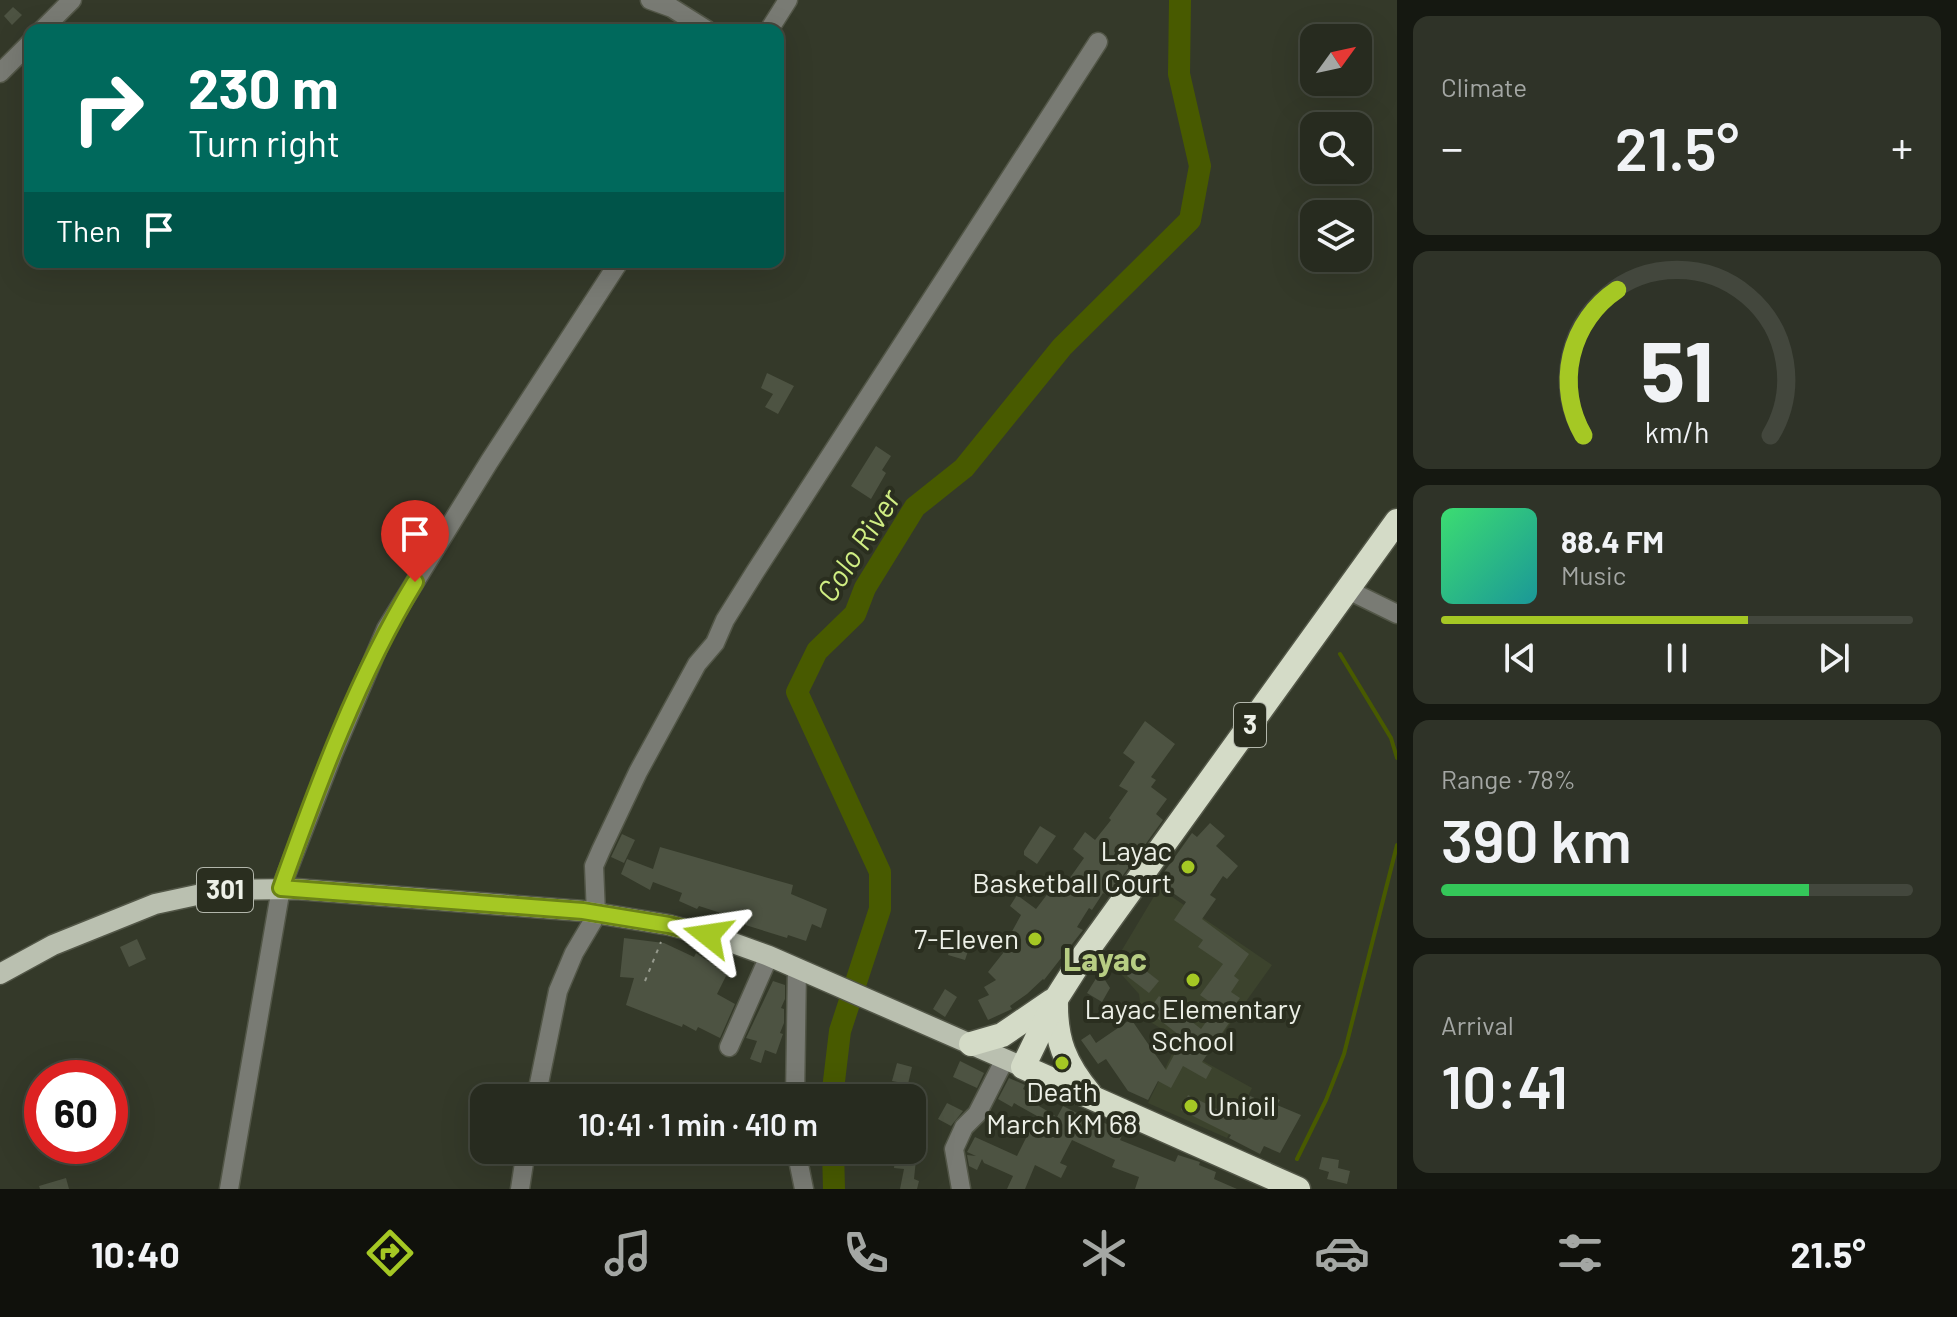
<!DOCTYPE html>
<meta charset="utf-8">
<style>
:root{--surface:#272b1f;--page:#2f3328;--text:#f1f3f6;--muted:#a4a7a4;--line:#43473d;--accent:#a5c824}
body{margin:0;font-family:Barlow,sans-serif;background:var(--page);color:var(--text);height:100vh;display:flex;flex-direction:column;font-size:30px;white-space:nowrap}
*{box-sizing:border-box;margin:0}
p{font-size:26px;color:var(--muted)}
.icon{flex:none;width:44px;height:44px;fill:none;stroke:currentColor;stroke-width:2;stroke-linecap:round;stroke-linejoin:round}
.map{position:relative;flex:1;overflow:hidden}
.sheet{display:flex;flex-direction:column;gap:16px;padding:16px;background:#151811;width:560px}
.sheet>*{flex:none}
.guide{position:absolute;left:24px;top:24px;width:760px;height:244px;border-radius:16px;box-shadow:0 8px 32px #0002,0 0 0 2px var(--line);background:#00695c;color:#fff;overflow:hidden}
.needle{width:52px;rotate:57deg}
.tools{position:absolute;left:1300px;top:24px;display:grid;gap:16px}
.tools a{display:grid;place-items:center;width:72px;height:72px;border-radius:16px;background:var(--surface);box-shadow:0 8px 32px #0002,0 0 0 2px var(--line);font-size:40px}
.speed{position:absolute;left:24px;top:1060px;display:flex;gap:16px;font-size:40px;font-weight:700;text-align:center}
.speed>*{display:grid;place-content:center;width:104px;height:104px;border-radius:50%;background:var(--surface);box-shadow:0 8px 32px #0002,0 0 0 2px var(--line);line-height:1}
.speed .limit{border:12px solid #d22;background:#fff;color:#111}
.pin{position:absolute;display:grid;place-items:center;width:68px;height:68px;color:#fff;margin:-82px -34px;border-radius:50% 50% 50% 0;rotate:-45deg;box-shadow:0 0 8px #0007}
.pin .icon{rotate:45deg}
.me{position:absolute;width:88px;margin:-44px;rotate:285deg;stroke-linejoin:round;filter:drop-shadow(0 0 6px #0008)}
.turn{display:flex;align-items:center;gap:28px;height:168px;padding:0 32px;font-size:36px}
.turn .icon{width:104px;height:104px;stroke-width:2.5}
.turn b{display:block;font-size:56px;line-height:68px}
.then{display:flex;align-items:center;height:76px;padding:0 32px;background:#0003;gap:16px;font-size:30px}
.big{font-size:60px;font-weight:600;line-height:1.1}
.sheet .tile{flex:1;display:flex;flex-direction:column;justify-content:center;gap:12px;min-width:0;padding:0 28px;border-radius:16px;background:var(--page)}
.sheet .dial{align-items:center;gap:0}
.dial svg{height:208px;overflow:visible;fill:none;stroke:var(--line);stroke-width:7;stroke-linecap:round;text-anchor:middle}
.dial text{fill:var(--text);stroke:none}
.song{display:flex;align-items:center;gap:24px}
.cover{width:96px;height:96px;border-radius:12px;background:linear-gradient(135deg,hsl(140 70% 55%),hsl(180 70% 35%))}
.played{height:8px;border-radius:4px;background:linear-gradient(90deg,var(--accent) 65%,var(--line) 65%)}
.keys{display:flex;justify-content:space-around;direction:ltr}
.heat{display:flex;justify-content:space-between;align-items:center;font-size:44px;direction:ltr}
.charge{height:12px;border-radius:6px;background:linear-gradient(90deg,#34c759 78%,var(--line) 0)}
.trip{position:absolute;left:470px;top:1084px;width:456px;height:80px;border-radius:16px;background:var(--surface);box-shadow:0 8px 32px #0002,0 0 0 2px var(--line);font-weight:600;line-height:80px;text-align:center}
.menu{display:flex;height:128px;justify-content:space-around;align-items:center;background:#10110c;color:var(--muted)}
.menu .icon{width:56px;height:56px}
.menu .selected{color:var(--accent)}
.menu b{font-size:36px;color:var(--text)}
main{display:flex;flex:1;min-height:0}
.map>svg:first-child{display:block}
.built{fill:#3c432d}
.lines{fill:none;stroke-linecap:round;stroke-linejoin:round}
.stream{stroke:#485a00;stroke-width:4}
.river{stroke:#485a00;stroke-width:22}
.building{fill:#4d5342}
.minor-casing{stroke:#525647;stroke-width:21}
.major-casing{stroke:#525647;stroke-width:23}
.highway-casing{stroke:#525647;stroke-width:27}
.path{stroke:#969a8d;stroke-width:2;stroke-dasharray:4 6;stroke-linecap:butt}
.minor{stroke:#797b74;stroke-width:18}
.major{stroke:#bac0b0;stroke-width:20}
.highway{stroke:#d4dbc7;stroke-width:24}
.route-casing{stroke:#6b8217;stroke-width:20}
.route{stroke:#a5c824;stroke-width:14}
.poi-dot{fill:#a5c824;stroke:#2a2e1f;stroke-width:3}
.labels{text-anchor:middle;stroke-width:8;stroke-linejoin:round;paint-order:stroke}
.shield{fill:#2a2e1f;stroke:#b2b6ab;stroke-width:2}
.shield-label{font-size:26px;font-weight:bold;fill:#edf0e7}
.poi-label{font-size:28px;fill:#edf0e7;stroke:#2a2e1f;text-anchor:end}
.water-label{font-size:30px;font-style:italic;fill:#d0ee83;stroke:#2a2e1f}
.quarter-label{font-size:32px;font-weight:bold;fill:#b7cd83;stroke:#2a2e1f}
</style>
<main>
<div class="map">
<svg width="1397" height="1189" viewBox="0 0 1397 1189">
<rect width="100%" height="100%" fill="#343929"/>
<g class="built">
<path d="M1159,888L1272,965L1207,1056L1142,1017L1139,994L1113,965Z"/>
<path d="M1176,1046L1252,1088L1227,1138L1148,1103Z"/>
</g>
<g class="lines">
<g class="stream">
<path d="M1340,654L1391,738L1397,758"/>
<path d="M1297,1159L1326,1100L1344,1054L1397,845"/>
</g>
<g class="river">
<path d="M832,1098L840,1031L880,909V872L797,692L817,651L855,614L865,588L915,507L964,468L1062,347L1190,220L1200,166L1179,74L1180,0"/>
<path d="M833,1150L834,1189"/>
</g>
</g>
<g class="building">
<path d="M13,7L22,15L12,25L4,16Z"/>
<path d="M767,373L794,386L778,414L765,407L773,394L761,388Z"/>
<path d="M876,446L891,456L882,470L886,473L871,499L851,486Z"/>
<path d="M1145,721L1175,744L1151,777L1156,780L1151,787L1167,799L1156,814L1163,820L1108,896L1103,893L1092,910L1089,908L1077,927L1083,930L1044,980L1043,979L1027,994L1010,1006L1012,1009L988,1020L978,1000L989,995L984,987L996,980L988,972L1015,938L1010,935L1021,915L1010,906L1017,895L1036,909L1055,884L1062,889L1084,858L1073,849L1085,832L1095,840L1111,820L1109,818L1128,791L1119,786L1135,762L1123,753Z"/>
<path d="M1210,823L1225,836L1216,846L1238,866L1227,879L1223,876L1210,895L1216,899L1202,919L1249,954L1234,976L1239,980L1231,992L1240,998L1224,1020L1229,1023L1202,1062L1212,1068L1206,1079L1183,1066L1171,1088L1158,1081L1148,1100L1128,1091L1106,1059L1098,1064L1081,1040L1090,1034L1096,1043L1131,1019L1166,1070L1183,1038L1148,1011L1159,996L1201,1029L1217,1007L1200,995L1223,964L1198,947L1203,940L1174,920L1186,902L1157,882L1192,833L1197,837Z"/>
<path d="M1040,826L1056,836L1037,864L1024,855V851Z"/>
<path d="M622,834L635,840L624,863L611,857Z"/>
<path d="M660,847L793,885L791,894L827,909L821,928L812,924L806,941L788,935L787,938L739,923L740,921L730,916L699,906L697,909L679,901L682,893L653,882L650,890L621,874L627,859L653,869Z"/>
<path d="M953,937L971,942L965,960L948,955Z"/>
<path d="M624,938L664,943L694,957L696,953L727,974L717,994L735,1004L720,1038L698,1027L696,1031L683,1024L682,1027L626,1005L634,978L620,977Z"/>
<path d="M137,939L146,959L129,967L120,947Z"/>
<path d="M1136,963L1159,981L1149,993L1127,976Z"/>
<path d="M1100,972L1110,988L1102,1002L1087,993Z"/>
<path d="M773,981L785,985V999L781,1008L784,1009V1023L780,1033L783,1034L776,1054L765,1050L761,1063L750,1059L757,1041L746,1038Z"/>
<path d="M945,989L957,997L945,1017L933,1009Z"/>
<path d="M960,1061L984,1073L977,1088L953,1077Z"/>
<path d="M897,1063L912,1067L908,1084L892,1081Z"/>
<path d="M1009,1078L1025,1085L1023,1089L1043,1100L1039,1106L1057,1117L1063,1106L1095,1122L1096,1119L1124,1132L1120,1140L1175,1162L1178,1155L1200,1162L1199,1165L1216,1172L1214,1179L1237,1189H1135L1139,1177L1112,1167L1115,1160L1072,1140L1060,1163L1067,1166L1061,1178L1035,1165L1025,1189H1007L1013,1176L984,1163L982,1159L977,1170L969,1166L967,1155L976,1156L967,1152L975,1137L1017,1156L1037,1116L1014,1103L1012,1107L998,1099Z"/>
<path d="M1267,1094L1280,1100L1277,1105L1301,1115L1280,1153L1264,1146L1260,1154L1229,1138L1231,1135L1181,1110L1188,1095L1238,1119L1250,1096L1263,1102Z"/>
<path d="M947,1103L963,1111L951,1126L938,1119Z"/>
<path d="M896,1150H917L914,1179L919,1181L917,1189H900L904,1169L894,1168Z"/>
<path d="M1322,1157L1339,1160L1338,1168L1350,1171L1347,1184L1327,1179L1329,1172L1319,1169Z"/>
<path d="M66,1178L69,1189H40L39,1186Z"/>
</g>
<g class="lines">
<defs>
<g id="minor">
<path d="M650,0L672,8L707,30"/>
<path d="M42,30L72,0"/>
<path d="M769,30L788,0"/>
<path d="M0,73L30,43"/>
<path d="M1348,590L1397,614"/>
<path d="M596,914L594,866L601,850L638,772L697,664L715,643L725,620L755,572L1098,42"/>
<path d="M729,1047L769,956"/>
<path d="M536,1098L558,991L574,953L593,921"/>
<path d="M795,1098L797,969"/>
<path d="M796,1150L804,1189"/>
<path d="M229,1189L281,888L333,754L386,629L489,462L619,262"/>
<path d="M520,1189L526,1150"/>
<path d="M961,1189L954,1149L964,1127L977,1114L1005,1059"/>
</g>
<path id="major" d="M0,974L53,945L155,904L220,890L296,889L583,911L669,925L722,939L769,956L1023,1067"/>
<g id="highway">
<path d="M1056,1000C1055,1040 1065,1064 1090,1094"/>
<path d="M971,1044L1002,1035L1052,1001"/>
<path d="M1298,1189L1023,1067L1056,999L1084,955L1397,521"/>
</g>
</defs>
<use href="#minor" class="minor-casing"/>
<use href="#major" class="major-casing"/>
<use href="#highway" class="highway-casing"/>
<path class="path" d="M645,981L661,942"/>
<use href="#minor" class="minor"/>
<use href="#major" class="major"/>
<use href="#highway" class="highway"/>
</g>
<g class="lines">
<defs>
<path id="route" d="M415,582C358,676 318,784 281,888L583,911L669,925L708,935"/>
</defs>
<use href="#route" class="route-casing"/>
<use href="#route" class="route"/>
</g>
<g class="poi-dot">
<circle cx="1188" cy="867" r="8"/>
<circle cx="1035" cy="939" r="8"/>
<circle cx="1193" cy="980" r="8"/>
<circle cx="1062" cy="1063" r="8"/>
<circle cx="1191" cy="1106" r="8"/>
</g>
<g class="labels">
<g class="shield">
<rect x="1234" y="703" width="32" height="44" rx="6"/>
<rect x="197" y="868" width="56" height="44" rx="6"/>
</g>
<g class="shield-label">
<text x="1250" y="734">3</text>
<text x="225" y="899">301</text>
</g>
<g class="poi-label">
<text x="1172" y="861">Layac<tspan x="1172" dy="32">Basketball Court</tspan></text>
<text x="1019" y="949">7-Eleven</text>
<text x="1193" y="1019" text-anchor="middle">Layac Elementary<tspan x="1193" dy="32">School</tspan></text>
<text x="1062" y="1102" text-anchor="middle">Death<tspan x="1062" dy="32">March KM 68</tspan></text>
<text x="1207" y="1116" text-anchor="start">Unioil</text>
</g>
<g class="water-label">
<text transform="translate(859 546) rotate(-57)" y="10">Colo River</text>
</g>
<g class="quarter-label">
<text x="1105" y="971">Layac</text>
</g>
</g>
</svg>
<div class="tools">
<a><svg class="needle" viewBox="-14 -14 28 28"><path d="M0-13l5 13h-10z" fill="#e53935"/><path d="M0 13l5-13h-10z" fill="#a4a7a4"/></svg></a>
<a><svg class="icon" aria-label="search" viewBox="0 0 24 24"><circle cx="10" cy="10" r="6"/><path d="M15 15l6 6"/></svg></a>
<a><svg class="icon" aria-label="layers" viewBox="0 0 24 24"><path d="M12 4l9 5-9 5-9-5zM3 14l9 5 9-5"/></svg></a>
</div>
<div class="speed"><div class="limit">60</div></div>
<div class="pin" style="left:415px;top:582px;background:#d93025"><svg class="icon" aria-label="arrive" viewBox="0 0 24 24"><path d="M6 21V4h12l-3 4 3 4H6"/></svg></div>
<svg class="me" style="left:708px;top:935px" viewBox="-20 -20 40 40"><path d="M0-17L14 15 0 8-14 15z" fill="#a5c824" stroke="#fff" stroke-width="4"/></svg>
<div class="trip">10:41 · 1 min · 410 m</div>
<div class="guide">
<div class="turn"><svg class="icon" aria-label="right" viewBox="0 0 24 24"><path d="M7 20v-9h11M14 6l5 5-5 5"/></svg><div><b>230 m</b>Turn right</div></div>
<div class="then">Then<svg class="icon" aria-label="arrive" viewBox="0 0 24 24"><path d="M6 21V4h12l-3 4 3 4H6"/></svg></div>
</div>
</div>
<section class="sheet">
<div class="tile"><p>Climate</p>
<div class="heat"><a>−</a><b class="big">21.5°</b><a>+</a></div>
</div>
<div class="tile dial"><svg viewBox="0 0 100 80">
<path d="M14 69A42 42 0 1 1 86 69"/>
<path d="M14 69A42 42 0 0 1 27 13" stroke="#a5c824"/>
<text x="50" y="56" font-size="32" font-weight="700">51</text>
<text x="50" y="72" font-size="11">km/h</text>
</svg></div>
<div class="tile">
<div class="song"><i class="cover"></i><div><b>88.4 FM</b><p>Music</p></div></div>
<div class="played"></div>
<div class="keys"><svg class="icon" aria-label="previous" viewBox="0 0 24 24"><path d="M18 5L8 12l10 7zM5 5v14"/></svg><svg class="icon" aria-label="pause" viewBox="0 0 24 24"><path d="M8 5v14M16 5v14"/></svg><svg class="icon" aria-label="next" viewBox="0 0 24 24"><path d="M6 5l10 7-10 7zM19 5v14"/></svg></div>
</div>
<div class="tile"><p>Range · 78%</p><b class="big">390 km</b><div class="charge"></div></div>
<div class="tile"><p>Arrival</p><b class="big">10:41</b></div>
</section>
</main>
<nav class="menu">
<b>10:40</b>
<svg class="icon selected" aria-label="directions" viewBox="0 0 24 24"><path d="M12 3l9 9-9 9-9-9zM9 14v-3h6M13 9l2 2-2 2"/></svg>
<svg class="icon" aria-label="music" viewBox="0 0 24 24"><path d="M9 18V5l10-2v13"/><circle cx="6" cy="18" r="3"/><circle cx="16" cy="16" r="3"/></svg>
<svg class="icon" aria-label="phone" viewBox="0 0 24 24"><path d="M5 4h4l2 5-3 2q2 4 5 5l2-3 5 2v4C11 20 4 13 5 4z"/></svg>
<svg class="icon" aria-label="climate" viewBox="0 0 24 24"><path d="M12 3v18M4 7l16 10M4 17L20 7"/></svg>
<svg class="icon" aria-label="car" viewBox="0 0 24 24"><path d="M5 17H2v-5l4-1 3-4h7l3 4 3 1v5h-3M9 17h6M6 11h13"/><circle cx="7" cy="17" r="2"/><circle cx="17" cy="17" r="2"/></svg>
<svg class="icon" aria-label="filters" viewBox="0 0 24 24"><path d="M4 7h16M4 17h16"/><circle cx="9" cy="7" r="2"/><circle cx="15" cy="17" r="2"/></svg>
<b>21.5°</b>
</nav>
